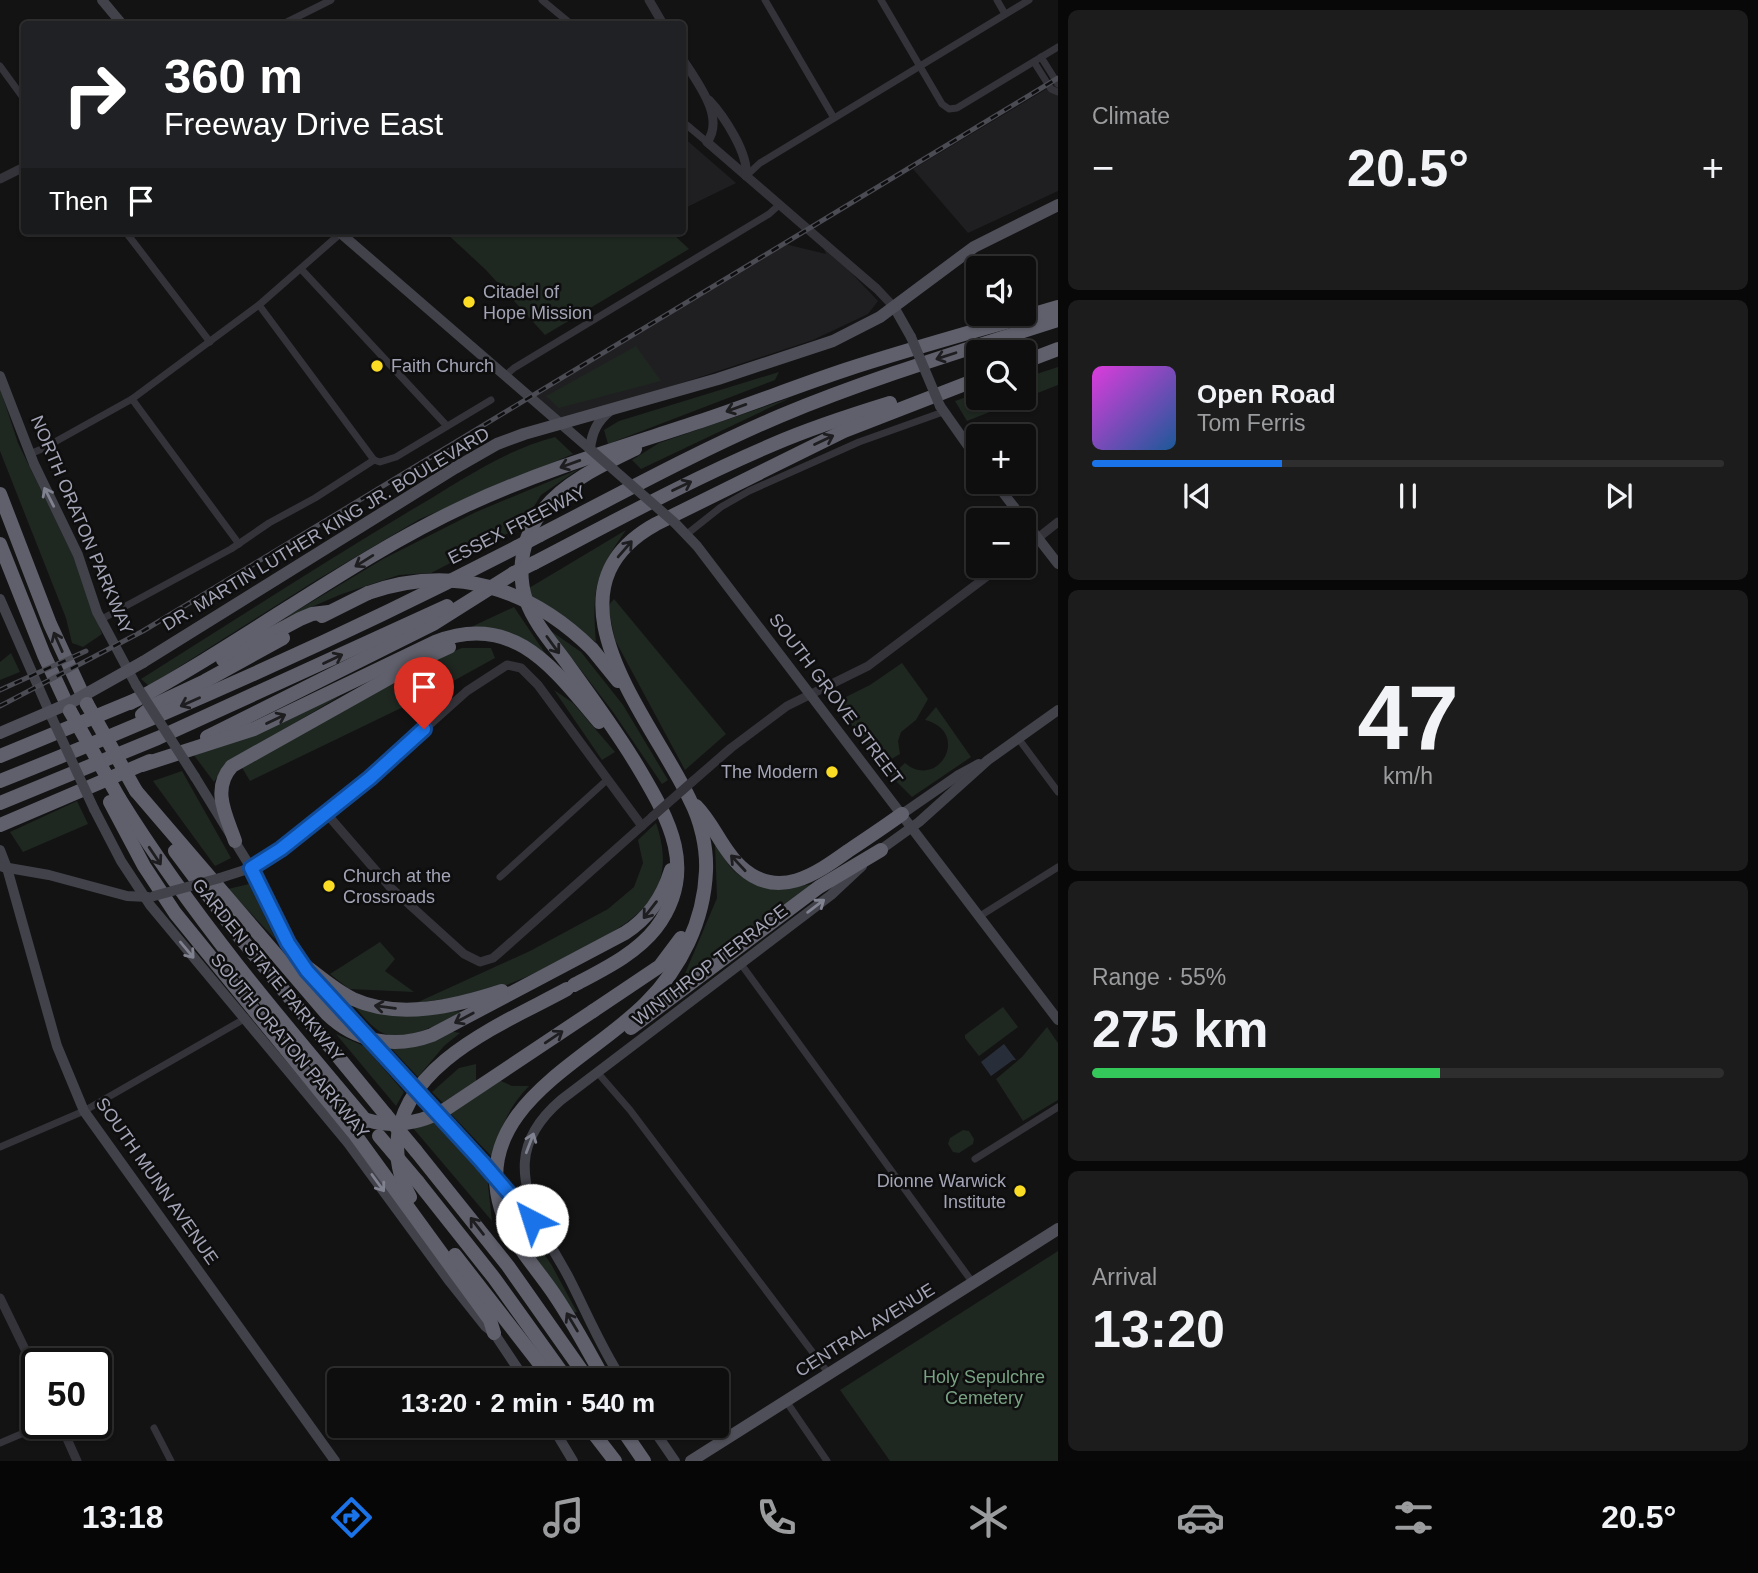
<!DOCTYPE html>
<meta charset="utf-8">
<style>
:root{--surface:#0e0e0f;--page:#1c1c1d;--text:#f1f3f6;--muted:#9b9c9e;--line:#2e2e2f;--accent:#1a73e8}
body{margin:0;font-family:Arial,sans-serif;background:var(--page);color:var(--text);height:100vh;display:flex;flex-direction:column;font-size:26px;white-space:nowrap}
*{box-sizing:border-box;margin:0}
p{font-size:23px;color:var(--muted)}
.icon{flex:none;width:38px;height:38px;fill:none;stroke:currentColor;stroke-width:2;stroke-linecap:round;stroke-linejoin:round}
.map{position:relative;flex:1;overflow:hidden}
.details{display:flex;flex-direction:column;gap:10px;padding:10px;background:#080808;width:700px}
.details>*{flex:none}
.top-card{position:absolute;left:21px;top:21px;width:665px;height:214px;border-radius:7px;box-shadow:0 2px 5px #0004,0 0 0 2px var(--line);background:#202124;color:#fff;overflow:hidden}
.tools{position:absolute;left:966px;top:256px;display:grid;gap:14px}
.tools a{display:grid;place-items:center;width:70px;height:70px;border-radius:7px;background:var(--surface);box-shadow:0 2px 5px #0004,0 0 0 2px var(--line);font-size:35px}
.speed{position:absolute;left:21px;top:1348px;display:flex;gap:14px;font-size:35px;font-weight:700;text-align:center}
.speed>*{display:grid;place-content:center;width:91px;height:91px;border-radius:50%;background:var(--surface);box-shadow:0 2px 5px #0004,0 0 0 2px var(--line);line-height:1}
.speed .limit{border:4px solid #111;border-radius:10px;background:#fff;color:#111}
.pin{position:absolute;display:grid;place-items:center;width:60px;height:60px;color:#fff;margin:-72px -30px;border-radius:50% 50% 50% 0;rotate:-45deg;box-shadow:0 0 7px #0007}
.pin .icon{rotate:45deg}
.me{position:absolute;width:77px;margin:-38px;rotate:320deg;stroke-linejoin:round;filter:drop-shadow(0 0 5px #0008)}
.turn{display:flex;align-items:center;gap:24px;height:147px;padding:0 28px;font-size:32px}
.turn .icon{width:91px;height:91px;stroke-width:2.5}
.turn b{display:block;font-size:49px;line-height:60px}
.then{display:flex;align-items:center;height:66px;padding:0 28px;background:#0003;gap:14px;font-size:26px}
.big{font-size:52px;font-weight:800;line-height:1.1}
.details .card{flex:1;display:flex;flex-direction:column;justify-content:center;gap:10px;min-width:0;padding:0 24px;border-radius:10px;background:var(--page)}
.details .dial{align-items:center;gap:0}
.dial b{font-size:91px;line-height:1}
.song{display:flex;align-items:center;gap:21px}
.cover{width:84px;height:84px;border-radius:10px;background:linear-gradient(135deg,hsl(300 70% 55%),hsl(210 70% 35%))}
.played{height:7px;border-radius:4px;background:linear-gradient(90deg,var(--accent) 30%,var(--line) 30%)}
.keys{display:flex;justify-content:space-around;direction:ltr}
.heat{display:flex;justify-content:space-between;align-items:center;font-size:38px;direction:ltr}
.charge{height:10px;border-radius:5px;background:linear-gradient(90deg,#34c759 55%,var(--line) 0)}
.trip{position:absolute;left:327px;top:1368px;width:402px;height:70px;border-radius:7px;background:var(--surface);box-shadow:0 2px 5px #0004,0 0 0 2px var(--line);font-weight:800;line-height:70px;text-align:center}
.dock{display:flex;height:112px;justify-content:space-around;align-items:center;background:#060606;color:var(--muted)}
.dock .icon{width:49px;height:49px}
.dock .selected{color:var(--accent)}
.dock b{font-size:32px;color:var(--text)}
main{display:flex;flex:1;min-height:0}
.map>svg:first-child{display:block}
.built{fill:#1f1f21}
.green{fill:#1f2721}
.water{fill:#282e39}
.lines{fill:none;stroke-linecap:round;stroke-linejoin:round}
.minor{stroke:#34333a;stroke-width:7}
.tertiary{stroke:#34333a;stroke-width:9}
.secondary{stroke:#41424a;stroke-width:10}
.primary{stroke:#4f4f59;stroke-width:12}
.motorway{stroke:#5f606b;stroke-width:14}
.rail-casing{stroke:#4a4b53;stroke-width:5}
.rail{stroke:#0e0e0f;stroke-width:2.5;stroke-dasharray:8;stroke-linecap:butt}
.tertiary-bridge{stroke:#34333a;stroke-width:9}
.secondary-bridge{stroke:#41424a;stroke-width:10}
.primary-bridge{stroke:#4f4f59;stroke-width:12}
.motorway-bridge{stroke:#5f606b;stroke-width:14}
.oneway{stroke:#1e1e21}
.oneway2{stroke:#818290}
.route-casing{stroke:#114b97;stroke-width:18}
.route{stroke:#1a73e8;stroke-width:12}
.poi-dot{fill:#fbdc24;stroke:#0e0e0f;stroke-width:2.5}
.labels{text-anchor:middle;stroke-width:5;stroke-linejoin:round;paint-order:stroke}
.poi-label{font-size:18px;fill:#a3a5b6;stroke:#0e0e0f;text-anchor:start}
.street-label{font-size:18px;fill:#a3a5b6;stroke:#0e0e0f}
.park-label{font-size:18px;fill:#79a283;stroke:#0e0e0f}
</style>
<main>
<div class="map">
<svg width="1058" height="1461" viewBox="0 0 1058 1461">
<rect width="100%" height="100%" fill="#131314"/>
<g class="built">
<path d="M1058,82V191L968,233L913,169Z"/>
<path d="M683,137L736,183L683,209Z"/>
<path d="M820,240L878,301L868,314L813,340L560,423L533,397L785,244L826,254Z"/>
</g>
<g class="green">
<path d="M444,231H670L689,249L545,335L486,270Z"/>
<path d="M636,346L661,381L559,408L546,396Z"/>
<path d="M1058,367V385L967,421L955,401L978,393V397H1024V378Z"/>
<path d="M779,372L775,380L608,444L604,430L619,421Z"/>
<path d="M0,388L18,443L77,564L102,634L83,647L72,643L66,618L0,451Z"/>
<path d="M790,398L641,469L632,460L659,443Z"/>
<path d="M555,437L573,454L420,519L315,581L149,686L141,679C232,622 321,564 413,509C459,482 504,450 555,437Z"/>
<path d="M579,469L541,495L522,526L431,573L399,575L342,594L283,619L383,559L476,512Z"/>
<path d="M626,530C595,574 592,589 596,642L531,596L529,588Z"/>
<path d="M614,599L726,734L685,770L615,640L608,606Z"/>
<path d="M514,607L547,656L513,634L471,627Z"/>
<path d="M551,631L581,652L623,705L668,780L662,784L613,712Z"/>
<path d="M462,648H491L495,658L428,695L250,781L241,766L438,657Z"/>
<path d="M11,653L20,672L0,680V662Z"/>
<path d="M902,663L928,699L916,720L901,732L898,741L900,754L881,765L836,704L838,701L870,685Z"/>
<path d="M554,690L573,703L615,752L602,760Z"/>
<path d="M340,696L226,764L214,782L193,754L228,742Z"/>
<path d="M936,707L971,757L912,797L891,776L905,763C938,791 972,732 925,720Z"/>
<path d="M182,771L231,858L215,866L153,781Z"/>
<path d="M77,801L88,824L23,852L10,832Z"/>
<path d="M656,823C683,901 626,926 568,956C544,969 512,985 485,992C463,998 439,999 416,1003L530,951L608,909L634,887L643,863L638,840Z"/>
<path d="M715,844C721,852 727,864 734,871C757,891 785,889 813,884L681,983L717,898Z"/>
<path d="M249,884L276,940L228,889Z"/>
<path d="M380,942L395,959L385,971L414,992L349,989L330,974Z"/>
<path d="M355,1007L385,1014L462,1011C442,1023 401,1046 379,1031C370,1025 362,1015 355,1007Z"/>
<path d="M1003,1007L1018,1027L979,1056L965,1038V1035Z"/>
<path d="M1047,1027L1058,1043V1100L1023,1121L996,1079L1022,1057Z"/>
<path d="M449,1031L460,1033L444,1046L418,1077L389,1046Z"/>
<path d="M336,1034L364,1046L404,1092L396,1106Z"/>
<path d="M476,1064V1082L444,1104L432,1092L459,1068Z"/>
<path d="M499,1080L512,1086H529C507,1109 501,1128 493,1158L450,1113Z"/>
<path d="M435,1120L487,1176L492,1221L413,1128Z"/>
<path d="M963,1130L969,1131L974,1139L973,1144L959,1153L953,1152L948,1144L950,1138Z"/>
<path d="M503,1195L551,1264L577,1312L573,1313L514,1228Z"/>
<path d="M1058,1251V1461H890L840,1390Z"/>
</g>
<path class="water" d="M1004,1044L1016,1060H1013L991,1076L981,1062Z"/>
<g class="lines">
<g class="minor">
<path d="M542,0L571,24"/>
<path d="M765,0L834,118"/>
<path d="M881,0L942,104L949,109L957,108L1058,47"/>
<path d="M997,0L1005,14"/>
<path d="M283,24L331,0"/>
<path d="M1041,57L1058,84"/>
<path d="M1034,62L1051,89L1058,92"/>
<path d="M0,66L24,99"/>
<path d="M682,121L707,142"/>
<path d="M746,176L760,163L1029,0"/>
<path d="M125,231L210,342"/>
<path d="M301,269L447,426"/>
<path d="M259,305L374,460"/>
<path d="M505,376L514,368L769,214L779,205"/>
<path d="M132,399L239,544"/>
<path d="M30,454L44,448L132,399L259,305L341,233"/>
<path d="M374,460L380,462L396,457L491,400"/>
<path d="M687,534L721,507L749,491L859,442L943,412"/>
<path d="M100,620L231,549L269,523L315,498L374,460"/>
<path d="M1018,738L1058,792"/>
<path d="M500,877L608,779"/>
<path d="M980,916L1058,867"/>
<path d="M741,964L973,1283"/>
<path d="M597,1072L630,1110L829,1374"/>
<path d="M0,1147L84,1111L246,1018"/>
<path d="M975,1159L1058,1107"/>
<path d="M786,1401L827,1461"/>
<path d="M154,1428L171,1461"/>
<path d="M0,1443L47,1423"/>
</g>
<g class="tertiary">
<path d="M649,0L663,24"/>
<path d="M682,58C696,81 726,117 707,142L877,289L894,307"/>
<path d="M709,100C724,116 749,154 746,176"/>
<path d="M0,179L24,167"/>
<path d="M1024,549L1058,522"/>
<path d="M693,781L731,748L787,706L868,666L1002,565"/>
<path d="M326,813L390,887L464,954L480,962L493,958L500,952L652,817"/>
<path d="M251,868L281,849L367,780L467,691L507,665L521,668L538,685L642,826"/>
<path d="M0,1298L37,1374"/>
<path d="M60,1423L77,1461"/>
</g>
<g class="secondary">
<path d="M102,0L122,24"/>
<path d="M338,231L590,449"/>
<path d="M894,307L911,337"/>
<path d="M0,376L34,464L78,555L97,612L136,685"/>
<path d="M940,406L978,460"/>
<path d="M590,449C592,432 597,421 611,410"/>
<path d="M994,481L1058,564"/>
<path d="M675,523L697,546L1058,1020"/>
<path d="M0,599L52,718"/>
<path d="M195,777L248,863L288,943L305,967"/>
<path d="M94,809L121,861L150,905L348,1143L450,1282L485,1326L494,1333L526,1381"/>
<path d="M902,814L957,776L979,764"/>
<path d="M0,850L7,868L57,1046L84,1111L335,1461"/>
<path d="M876,853L919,822L988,760L1058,710"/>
<path d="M3,867L49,875L127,896L148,897"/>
<path d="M220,878L251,868"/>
<path d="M315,980L347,1013"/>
<path d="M382,1052L409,1082"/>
<path d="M434,1110L482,1162"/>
<path d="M509,1193C533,1219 553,1247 569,1278C587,1313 601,1348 623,1381"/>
<path d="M542,1232C520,1179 512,1142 561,1100L831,895L862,866"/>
<path d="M552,1426L573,1461"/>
<path d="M651,1426L675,1461"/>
</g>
<g class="primary">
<path d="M143,662L455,468L497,444L524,434L718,379L833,341L880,317L974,247L1058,205"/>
<path d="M691,1461L1058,1229"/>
</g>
<g class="motorway">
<path d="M1024,362L1058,349"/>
<path d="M0,494L50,624L87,704"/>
<path d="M540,535C620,494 698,451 780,416C871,378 965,350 1058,320"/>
<path d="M0,544L44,655L70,711"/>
<path d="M534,563C613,522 691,479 774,444C811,428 851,415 890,403"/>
<path d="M322,616L368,593"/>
<path d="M592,649L618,681"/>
<path d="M223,660L300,619L312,614L329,612"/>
<path d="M130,703C245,642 349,560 467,505C542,470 622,447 701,421C749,405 797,386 845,370C915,347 987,328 1058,307"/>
<path d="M142,715L154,705L205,681L283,638"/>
<path d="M207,737L433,624L514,573"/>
<path d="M0,756L138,699"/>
<path d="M142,765L254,729L435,642C514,611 554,669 599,722"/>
<path d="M0,781C176,711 349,634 517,547"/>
<path d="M136,791L327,1014C356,1042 395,1049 432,1035L625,933C649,918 663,896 671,870"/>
<path d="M119,798C191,914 279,1018 367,1122"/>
<path d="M110,802L144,866L175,913L354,1133L490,1320L494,1333"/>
<path d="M0,803L158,738L447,606"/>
<path d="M696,806C714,824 722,850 741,867C778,901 816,874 848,851C866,839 884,827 902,814"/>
<path d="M0,825L150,761"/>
<path d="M235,841C226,815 211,789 232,766L423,659L449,647"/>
<path d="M175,851L234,930L386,1115"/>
<path d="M300,962C317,974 334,990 353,999C399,1020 456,1006 502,991"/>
<path d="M574,985C602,970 636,954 656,928C699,871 669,819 638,767C616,730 591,697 566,662C552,643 534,623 526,600C516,570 523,534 543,510C565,482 604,464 635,449"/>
<path d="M593,1011L660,966L681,938"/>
<path d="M631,1028L819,887L881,850"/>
<path d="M416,1151L508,1266L589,1381"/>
<path d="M418,1182L494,1278L568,1381"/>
<path d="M410,1197C401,1181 397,1164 397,1146C400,1063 505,1023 567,989"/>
<path d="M455,1255L553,1381"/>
<path d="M605,1381C589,1352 573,1322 554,1294C536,1267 510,1241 501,1209C470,1107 589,1061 646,1003C681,968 704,921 706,871C707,848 701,821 690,800C653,720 534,591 656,524L844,431L978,379"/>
<path d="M588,1426L615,1461"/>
<path d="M620,1426L644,1461"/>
</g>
<defs>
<g id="rail">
<path d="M0,690L86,651"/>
<path d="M0,706L143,631L1058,78"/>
</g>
</defs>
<use href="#rail" class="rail-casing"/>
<use href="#rail" class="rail"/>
<path class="tertiary-bridge" d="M652,817L693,781"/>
<g class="secondary-bridge">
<path d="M911,337L940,406"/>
<path d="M590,449L675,523"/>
<path d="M136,685L195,777"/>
<path d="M52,718L94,809"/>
<path d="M154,896L220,878"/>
<path d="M347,1013L382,1052"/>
<path d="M409,1082L427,1102"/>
<path d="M482,1162L509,1193"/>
</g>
<path class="primary-bridge" d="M0,733L70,703L143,662"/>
<g class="motorway-bridge">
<path d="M517,547L540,535"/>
<path d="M514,573L534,563"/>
<path d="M368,593C453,563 530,588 592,649"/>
<path d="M87,704L136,791"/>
<path d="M70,711L119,798"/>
<path d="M324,1094C359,1128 404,1133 446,1109L593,1011"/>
<path d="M386,1115L416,1151"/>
<path d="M379,1136L418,1182"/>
</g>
</g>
<defs><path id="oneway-shaft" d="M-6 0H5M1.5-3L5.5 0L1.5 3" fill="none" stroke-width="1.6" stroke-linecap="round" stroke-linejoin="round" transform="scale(1.75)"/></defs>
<g class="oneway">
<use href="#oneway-shaft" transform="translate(946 356) rotate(162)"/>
<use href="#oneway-shaft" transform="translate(736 408) rotate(160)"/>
<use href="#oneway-shaft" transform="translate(824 440) rotate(-25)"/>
<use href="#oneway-shaft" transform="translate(570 464) rotate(160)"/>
<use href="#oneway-shaft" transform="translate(682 486) rotate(-26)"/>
<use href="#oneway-shaft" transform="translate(625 549) rotate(-49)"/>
<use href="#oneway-shaft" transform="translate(364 561) rotate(148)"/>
<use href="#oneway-shaft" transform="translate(58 642) rotate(-114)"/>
<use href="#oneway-shaft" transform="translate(553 645) rotate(54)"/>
<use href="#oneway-shaft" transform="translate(333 659) rotate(-25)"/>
<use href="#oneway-shaft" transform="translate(190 702) rotate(156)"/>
<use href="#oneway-shaft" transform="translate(276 719) rotate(-26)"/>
<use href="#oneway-shaft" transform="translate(155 856) rotate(56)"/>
<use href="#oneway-shaft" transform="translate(738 863) rotate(-133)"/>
<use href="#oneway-shaft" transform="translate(650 910) rotate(128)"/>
<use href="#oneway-shaft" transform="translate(385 1007) rotate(-173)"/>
<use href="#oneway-shaft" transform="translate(464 1018) rotate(152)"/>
<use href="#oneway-shaft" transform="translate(554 1037) rotate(-34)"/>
<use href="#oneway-shaft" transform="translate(477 1226) rotate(-128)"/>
<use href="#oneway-shaft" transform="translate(572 1322) rotate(-121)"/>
</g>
<g class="oneway2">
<use href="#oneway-shaft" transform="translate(49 497) rotate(-117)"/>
<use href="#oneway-shaft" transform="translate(816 906) rotate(-37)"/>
<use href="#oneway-shaft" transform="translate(187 950) rotate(50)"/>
<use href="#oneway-shaft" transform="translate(530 1143) rotate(-69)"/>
<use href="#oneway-shaft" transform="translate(378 1183) rotate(54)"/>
</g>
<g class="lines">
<defs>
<path id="route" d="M424,729L370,778L281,849L251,868L288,943L307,971L482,1162L532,1220"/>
</defs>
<use href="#route" class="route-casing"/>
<use href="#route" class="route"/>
</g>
<g class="poi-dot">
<circle cx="469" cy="302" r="7"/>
<circle cx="377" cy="366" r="7"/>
<circle cx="832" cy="772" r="7"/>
<circle cx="329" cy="886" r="7"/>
<circle cx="1020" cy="1191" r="7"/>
</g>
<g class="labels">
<g class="poi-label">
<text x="483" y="298">Citadel of<tspan x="483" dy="21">Hope Mission</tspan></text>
<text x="391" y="372">Faith Church</text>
<text x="818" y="778" text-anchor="end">The Modern</text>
<text x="343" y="882">Church at the<tspan x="343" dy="21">Crossroads</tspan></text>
<text x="1006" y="1187" text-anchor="end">Dionne Warwick<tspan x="1006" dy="21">Institute</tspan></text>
</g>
<g class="street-label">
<text transform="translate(82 525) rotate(67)" y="6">NORTH ORATON PARKWAY</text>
<text transform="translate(517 525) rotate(-27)" y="6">ESSEX FREEWAY</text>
<text transform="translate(326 529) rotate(-31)" y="6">DR. MARTIN LUTHER KING JR. BOULEVARD</text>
<text transform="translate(836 699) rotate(53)" y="6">SOUTH GROVE STREET</text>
<text transform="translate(710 965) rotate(-37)" y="6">WINTHROP TERRACE</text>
<text transform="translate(268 970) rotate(51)" y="6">GARDEN STATE PARKWAY</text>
<text transform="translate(290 1046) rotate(50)" y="6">SOUTH ORATON PARKWAY</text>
<text transform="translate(157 1181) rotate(55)" y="6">SOUTH MUNN AVENUE</text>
<text transform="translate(865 1330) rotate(-32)" y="6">CENTRAL AVENUE</text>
</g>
<g class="park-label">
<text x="984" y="1383">Holy Sepulchre<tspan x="984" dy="21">Cemetery</tspan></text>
</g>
</g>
</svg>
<div class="tools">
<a><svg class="icon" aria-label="sound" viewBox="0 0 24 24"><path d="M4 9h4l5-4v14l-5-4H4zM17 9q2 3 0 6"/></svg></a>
<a><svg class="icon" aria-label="search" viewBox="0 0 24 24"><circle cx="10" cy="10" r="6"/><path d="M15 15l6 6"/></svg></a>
<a>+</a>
<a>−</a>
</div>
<div class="speed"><div class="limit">50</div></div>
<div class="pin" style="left:424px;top:729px;background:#d93025"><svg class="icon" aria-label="arrive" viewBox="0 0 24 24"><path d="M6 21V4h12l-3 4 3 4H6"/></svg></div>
<svg class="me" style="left:532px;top:1220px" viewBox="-20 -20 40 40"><circle r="19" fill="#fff"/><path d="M0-13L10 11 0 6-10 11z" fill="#1a73e8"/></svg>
<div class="trip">13:20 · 2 min · 540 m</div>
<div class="top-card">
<div class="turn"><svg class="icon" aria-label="right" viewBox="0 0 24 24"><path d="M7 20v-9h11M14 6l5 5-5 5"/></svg><div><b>360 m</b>Freeway Drive East</div></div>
<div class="then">Then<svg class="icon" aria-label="arrive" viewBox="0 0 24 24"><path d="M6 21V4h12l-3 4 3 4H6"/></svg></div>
</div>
</div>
<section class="details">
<div class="card"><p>Climate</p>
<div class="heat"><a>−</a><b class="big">20.5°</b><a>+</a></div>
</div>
<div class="card">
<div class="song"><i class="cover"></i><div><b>Open Road</b><p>Tom Ferris</p></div></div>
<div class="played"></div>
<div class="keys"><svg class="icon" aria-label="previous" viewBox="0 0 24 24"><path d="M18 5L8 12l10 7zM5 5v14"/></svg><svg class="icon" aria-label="pause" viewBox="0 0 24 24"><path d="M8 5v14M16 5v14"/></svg><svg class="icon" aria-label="next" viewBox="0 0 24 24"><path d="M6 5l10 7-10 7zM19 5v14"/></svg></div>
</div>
<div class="card dial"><b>47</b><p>km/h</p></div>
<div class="card"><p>Range · 55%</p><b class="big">275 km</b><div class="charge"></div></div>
<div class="card"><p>Arrival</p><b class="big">13:20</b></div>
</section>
</main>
<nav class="dock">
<b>13:18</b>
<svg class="icon selected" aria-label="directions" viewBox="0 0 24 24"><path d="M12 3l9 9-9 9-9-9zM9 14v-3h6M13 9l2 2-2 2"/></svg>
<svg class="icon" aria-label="music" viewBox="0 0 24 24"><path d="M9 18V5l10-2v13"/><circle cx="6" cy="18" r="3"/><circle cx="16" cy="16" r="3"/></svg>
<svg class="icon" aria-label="phone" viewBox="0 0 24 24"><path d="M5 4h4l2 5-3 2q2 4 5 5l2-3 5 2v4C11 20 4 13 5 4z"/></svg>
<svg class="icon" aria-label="climate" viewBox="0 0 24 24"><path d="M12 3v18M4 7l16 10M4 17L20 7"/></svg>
<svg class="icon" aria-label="car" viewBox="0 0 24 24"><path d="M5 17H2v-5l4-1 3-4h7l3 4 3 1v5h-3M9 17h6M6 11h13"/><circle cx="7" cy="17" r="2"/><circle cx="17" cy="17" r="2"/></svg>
<svg class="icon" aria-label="filters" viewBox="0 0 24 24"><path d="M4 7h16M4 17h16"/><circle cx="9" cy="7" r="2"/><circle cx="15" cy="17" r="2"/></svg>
<b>20.5°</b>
</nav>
